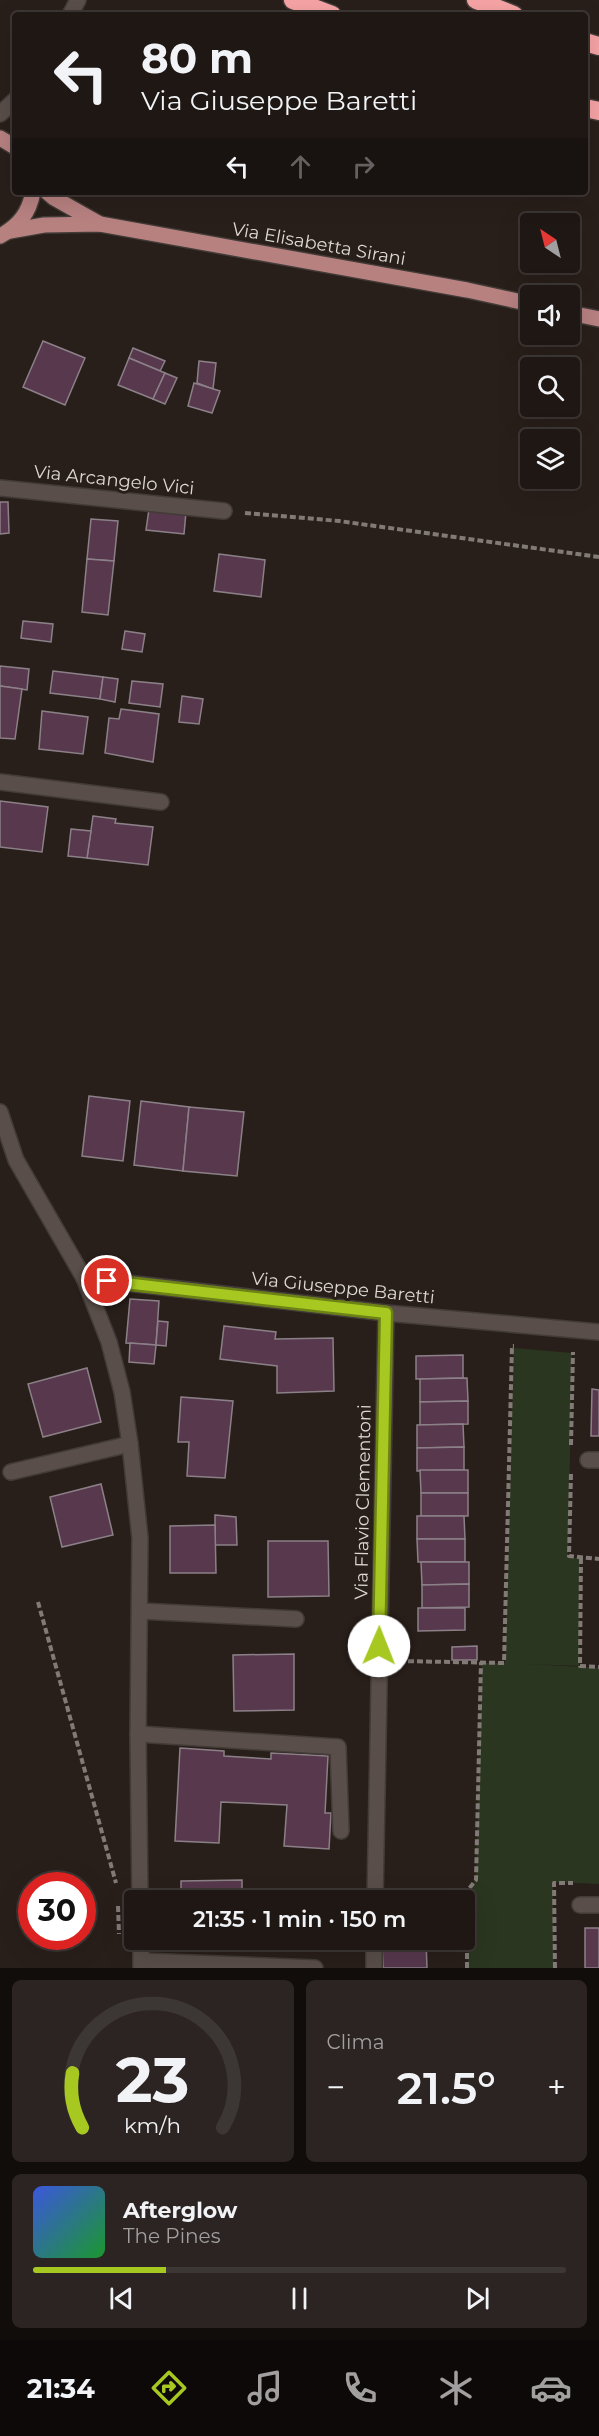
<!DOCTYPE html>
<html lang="it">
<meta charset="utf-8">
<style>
:root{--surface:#1f1714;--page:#2c2422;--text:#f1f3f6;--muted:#a19fa0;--line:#3c3634;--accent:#a6c820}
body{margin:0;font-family:Montserrat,sans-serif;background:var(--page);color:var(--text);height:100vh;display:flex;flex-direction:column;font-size:22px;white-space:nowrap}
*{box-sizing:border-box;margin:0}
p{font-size:20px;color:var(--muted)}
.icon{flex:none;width:33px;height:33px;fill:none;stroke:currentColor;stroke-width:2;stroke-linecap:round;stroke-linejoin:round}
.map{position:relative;height:1968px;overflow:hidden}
.side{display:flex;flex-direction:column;gap:12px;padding:12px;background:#110d0b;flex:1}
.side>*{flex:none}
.guide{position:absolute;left:12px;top:12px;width:576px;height:183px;border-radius:6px;box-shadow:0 6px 24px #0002,0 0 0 2px var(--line);background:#1f1714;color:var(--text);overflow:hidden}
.needle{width:39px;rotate:325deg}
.controls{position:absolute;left:520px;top:213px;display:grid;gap:12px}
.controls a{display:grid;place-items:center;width:60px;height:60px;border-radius:6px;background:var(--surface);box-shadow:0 6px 24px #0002,0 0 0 2px var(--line);font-size:30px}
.speed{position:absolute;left:18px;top:1872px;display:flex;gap:12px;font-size:30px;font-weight:700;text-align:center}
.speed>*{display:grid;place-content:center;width:78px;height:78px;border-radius:50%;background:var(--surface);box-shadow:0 6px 24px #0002,0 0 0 2px var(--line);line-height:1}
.speed .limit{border:9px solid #d22;background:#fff;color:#111}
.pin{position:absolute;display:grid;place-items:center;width:51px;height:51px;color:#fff;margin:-26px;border:3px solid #fff;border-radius:50%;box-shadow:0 2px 6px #0007}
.me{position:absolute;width:66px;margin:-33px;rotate:1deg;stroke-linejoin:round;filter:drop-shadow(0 0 4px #0008)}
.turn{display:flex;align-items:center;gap:21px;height:126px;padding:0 30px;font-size:27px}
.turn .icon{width:78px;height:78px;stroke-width:2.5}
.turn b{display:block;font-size:42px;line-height:51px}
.lanes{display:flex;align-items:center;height:57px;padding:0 30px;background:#0003;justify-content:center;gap:30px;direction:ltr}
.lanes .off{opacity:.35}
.big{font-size:45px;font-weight:600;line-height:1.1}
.side .tile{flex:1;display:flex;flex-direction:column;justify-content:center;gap:9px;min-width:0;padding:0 21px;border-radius:9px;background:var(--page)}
.side .dial{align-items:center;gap:0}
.dial svg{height:156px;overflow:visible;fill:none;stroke:var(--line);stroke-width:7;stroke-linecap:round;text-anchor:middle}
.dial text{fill:var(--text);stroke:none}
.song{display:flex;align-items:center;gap:18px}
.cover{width:72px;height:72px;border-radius:9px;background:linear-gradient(135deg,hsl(230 70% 55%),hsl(130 70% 35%))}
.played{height:6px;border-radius:3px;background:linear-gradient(90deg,var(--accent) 25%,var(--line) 25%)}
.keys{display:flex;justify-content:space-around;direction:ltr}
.heat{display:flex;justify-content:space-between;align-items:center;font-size:33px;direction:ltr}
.side .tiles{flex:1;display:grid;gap:12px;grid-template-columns:1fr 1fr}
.tile:last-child{grid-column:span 2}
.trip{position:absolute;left:124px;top:1890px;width:351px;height:60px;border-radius:6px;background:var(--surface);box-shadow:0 6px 24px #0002,0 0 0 2px var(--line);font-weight:600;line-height:60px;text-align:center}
.tabs{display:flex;height:96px;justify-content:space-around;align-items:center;background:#0c0908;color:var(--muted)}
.tabs .icon{width:42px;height:42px}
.tabs .current{color:var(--accent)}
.tabs b{font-size:27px;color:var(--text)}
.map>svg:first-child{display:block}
.green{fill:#2b3620}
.building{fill:#57384d;stroke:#8c8088;stroke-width:1.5}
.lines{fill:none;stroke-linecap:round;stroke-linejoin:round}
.minor-casing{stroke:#423b37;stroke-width:18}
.major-casing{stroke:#423b37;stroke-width:18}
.highway-casing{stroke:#423b37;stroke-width:21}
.path{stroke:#827a76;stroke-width:4;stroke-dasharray:6 3;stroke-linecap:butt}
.minor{stroke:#594e49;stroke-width:15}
.major{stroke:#b78180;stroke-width:15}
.highway{stroke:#f6a3a5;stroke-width:18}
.route-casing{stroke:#6c8215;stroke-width:15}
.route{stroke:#a6c820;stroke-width:10}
.labels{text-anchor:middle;stroke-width:6;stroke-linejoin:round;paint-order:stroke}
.street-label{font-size:18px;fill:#ded8d5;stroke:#291f1a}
</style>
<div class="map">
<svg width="599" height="1968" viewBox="0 0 599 1968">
<rect width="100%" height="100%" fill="#291f1a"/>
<path class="green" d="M514,1348L572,1353L568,1557L580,1559L579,1666L527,1664L599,1668V1884L553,1882L554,1968H468L467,1891L476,1879L482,1663H505Z"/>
<g class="building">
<path d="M43,341L85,358L65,405L23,387Z"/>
<path d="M133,348L165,361L160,371L129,358Z"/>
<path d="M129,358L165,373L153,399L118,385Z"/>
<path d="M199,361L216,363L213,389L197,383Z"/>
<path d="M165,373L177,378L165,404L153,399Z"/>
<path d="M194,383L220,391L212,413L188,406Z"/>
<path d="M0,502H8L9,533L0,534Z"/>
<path d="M149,509L186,512L184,534L146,530Z"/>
<path d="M91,519L118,521L114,561L87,559Z"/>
<path d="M219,554L265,560L261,597L214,591Z"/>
<path d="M87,559L114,561L108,615L82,612Z"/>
<path d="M23,621L53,624L51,642L21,638Z"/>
<path d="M125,631L145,634L142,652L122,649Z"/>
<path d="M0,666L29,669L27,690L0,686Z"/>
<path d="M53,671L103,677L100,699L50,693Z"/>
<path d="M103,677L118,679L115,702L100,699Z"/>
<path d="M132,681L163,684L160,707L129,703Z"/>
<path d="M0,686L22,689L15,739L0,738Z"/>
<path d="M182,696L203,699L199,724L179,722Z"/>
<path d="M121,709L159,714L153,762L105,753L109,718L119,719Z"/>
<path d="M42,711L88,717L83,754L39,749Z"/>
<path d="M0,801L48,807L42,852L0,847Z"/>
<path d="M93,816L116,819L115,823L153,827L148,865L87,858Z"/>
<path d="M71,829L91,831L87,858L68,856Z"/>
<path d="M89,1096L130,1101L123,1161L82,1156Z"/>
<path d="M141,1101L189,1107L183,1171L134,1165Z"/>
<path d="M189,1107L244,1112L237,1176L183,1171Z"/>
<path d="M130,1299L159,1301L156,1345L126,1343Z"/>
<path d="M158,1321L168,1322L166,1346L156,1345Z"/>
<path d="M224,1326L276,1332L275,1339L333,1338L334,1391L277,1393V1366L220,1359Z"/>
<path d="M130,1343L156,1345L154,1364L129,1362Z"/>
<path d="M463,1355V1378L416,1379V1356Z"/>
<path d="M87,1368L101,1422L43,1437L28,1384Z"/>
<path d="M467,1378L468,1401L420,1402V1379Z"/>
<path d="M592,1389L599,1390V1436H591Z"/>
<path d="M181,1397L233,1401L225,1478L187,1476L189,1442H178Z"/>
<path d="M468,1401V1424L420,1425V1402Z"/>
<path d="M463,1424L464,1447L417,1448V1425Z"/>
<path d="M464,1447V1470L417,1471V1448Z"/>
<path d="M420,1470H468V1493H421Z"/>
<path d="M101,1484L113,1535L62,1547L50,1497Z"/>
<rect x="421" y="1493" width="47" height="23"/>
<path d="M215,1515L236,1517L237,1545H215Z"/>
<path d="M417,1516H464L465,1539H417Z"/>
<path d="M215,1525L216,1573H170V1526Z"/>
<path d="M417,1539H465V1562H418Z"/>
<path d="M268,1541H328L329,1596L268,1597Z"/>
<path d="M421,1562H469V1584L422,1585Z"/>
<path d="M469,1584V1607L422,1608V1585Z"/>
<path d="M418,1608H465V1630L418,1631Z"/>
<path d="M477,1646V1660H452V1647Z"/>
<path d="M294,1654V1710L234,1711L233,1655Z"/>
<path d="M180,1748L224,1751V1756L271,1759V1753L328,1756L325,1813H331L329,1849L284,1846L287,1805L221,1802L219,1843L175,1841Z"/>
<path d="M242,1880V1900H181V1881Z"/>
<path d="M425,1894V1900H381L380,1895Z"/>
<rect x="585" y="1928" width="14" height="40"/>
<path d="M382,1940H426L427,1968H383Z"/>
</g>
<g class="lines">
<defs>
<g id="minor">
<path d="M70,15L78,0"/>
<path d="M0,114L15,100"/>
<path d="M0,488L224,511"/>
<path d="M0,782L161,802"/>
<path d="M0,1112L16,1160L84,1278L109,1342L122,1392L130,1444L140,1538L138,1734L140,1900"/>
<path d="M84,1278L386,1313L599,1332"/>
<path d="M588,1460H599"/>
<path d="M11,1472L130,1444"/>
<path d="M140,1611L296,1619"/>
<path d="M138,1734L338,1747L341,1831"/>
<path d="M375,1900L386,1313"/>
<path d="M580,1905H599"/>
<path d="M141,1940V1968"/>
<path d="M141,1961L315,1968"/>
<path d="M374,1968V1940"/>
</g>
<g id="major">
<path d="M0,138L15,147"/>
<path d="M47,192L54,198L100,224"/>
<path d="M10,231L44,225L100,224L467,290L531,304"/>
<path d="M0,236C19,226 29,213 33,192"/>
<path d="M570,313L599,319"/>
</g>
<g id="highway">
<path d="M293,0L332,15"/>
<path d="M476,0L514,15"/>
<path d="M585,42L599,46"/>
<path d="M585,108L599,111"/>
</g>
</defs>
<use href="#minor" class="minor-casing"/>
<use href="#major" class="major-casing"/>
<use href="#highway" class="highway-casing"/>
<g class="path">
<path d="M245,513L339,521L599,557"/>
<path d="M571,1445L573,1352"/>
<path d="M571,1474L569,1556L599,1559"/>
<path d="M581,1558L580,1666L599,1667"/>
<path d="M38,1602L116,1883"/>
<path d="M399,1661L504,1663L512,1346H514"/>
<path d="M118,1906L119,1934"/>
<path d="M467,1968V1891L476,1880L481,1662"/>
<path d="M555,1968L554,1883H573"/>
</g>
<use href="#minor" class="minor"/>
<use href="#major" class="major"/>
<use href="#highway" class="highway"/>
</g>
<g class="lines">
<defs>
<path id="route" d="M107,1281L386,1313L379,1646"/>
</defs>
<use href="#route" class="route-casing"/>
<use href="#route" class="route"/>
</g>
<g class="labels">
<g class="street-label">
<text transform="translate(319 244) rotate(10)" y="6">Via Elisabetta Sirani</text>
<text transform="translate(114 480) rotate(6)" y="6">Via Arcangelo Vici</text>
<text transform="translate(343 1288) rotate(6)" y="6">Via Giuseppe Baretti</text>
<text transform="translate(363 1502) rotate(-89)" y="6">Via Flavio Clementoni</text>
</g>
</g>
</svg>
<div class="controls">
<a><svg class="needle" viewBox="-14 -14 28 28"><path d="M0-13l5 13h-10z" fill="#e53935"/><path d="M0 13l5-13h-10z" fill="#a19fa0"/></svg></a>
<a><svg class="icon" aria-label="sound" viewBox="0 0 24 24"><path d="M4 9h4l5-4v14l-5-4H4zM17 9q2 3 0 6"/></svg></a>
<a><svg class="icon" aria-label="search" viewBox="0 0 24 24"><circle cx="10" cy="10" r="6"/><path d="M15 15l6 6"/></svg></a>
<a><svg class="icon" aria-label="layers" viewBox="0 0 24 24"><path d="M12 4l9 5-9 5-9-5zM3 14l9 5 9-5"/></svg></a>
</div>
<div class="speed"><div class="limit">30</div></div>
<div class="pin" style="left:107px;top:1281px;background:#d93025"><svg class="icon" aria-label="arrive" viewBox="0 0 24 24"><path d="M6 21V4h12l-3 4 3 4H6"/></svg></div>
<svg class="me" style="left:379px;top:1646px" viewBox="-20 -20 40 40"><circle r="19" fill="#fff"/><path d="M0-13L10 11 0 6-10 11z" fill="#a6c820"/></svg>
<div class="trip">21:35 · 1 min · 150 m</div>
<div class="guide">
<div class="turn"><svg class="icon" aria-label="left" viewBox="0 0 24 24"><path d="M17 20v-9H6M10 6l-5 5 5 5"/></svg><div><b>80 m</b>Via Giuseppe Baretti</div></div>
<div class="lanes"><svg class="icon" aria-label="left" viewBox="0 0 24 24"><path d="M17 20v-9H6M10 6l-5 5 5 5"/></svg><svg class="icon off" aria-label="ahead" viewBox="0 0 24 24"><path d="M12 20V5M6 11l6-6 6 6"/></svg><svg class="icon off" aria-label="right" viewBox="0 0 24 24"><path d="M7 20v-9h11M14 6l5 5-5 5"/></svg></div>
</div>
</div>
<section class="side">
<div class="tiles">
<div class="tile dial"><svg viewBox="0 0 100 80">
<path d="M14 69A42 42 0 1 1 86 69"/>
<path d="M14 69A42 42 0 0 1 9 41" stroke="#a6c820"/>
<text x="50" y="56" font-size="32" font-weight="700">23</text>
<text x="50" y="72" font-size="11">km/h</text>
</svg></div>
<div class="tile"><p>Clima</p>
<div class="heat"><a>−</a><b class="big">21.5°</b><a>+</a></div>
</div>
<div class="tile">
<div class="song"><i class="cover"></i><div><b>Afterglow</b><p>The Pines</p></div></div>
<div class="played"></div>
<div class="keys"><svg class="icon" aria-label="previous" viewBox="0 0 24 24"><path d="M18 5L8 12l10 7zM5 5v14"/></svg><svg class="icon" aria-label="pause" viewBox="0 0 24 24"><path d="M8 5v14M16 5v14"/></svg><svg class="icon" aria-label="next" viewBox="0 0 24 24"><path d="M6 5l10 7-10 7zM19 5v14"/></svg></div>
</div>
</div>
</section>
<nav class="tabs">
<b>21:34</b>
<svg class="icon current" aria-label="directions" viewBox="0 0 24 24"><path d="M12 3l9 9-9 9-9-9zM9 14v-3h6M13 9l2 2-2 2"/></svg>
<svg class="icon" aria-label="music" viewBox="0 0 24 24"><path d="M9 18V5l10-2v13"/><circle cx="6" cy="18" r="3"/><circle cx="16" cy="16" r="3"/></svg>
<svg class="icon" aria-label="phone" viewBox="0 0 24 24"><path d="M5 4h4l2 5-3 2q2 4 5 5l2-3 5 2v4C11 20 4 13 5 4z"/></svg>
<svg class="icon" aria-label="climate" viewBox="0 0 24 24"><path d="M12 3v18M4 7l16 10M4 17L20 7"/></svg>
<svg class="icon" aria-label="car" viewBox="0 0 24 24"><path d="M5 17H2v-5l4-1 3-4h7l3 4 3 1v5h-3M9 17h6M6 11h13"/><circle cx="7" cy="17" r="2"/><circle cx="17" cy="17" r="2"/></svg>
</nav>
